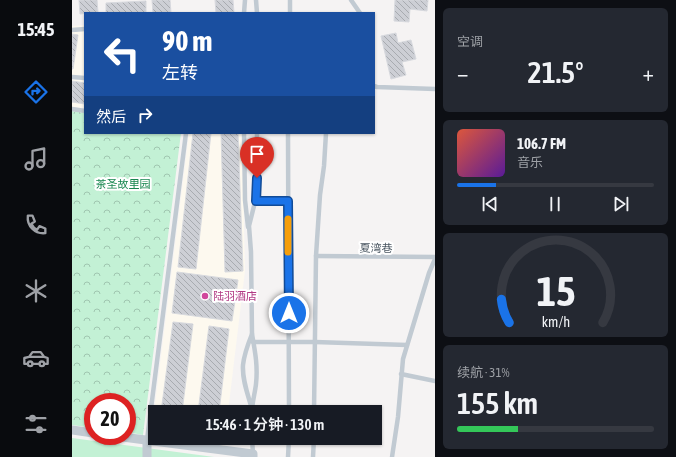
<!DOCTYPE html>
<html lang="zh">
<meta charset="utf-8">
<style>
:root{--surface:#171b24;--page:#242831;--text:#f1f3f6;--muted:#9ea1a6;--line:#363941;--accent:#1a73e8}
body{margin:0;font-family:"Asap Condensed","Noto Sans SC",sans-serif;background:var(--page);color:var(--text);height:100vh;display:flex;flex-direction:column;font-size:15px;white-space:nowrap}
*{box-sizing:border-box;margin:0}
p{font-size:13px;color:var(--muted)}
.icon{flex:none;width:22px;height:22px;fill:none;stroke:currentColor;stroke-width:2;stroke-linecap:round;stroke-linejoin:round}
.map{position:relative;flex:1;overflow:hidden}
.side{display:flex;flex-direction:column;gap:8px;padding:8px;background:#0d0f14;width:241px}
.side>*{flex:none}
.hud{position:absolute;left:12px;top:12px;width:291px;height:122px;border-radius:0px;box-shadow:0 1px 3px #0004;background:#1a4fa0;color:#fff;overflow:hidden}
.speed{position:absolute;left:12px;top:393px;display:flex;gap:8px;font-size:20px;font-weight:700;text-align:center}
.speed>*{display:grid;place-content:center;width:52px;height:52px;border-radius:50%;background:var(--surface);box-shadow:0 1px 3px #0004;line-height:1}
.speed .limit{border:6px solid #d22;background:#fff;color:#111}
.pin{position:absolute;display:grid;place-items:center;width:34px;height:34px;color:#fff;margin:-41px -17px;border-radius:50% 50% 50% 0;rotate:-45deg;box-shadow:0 0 4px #0007}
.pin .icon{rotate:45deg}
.me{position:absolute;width:44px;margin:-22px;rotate:0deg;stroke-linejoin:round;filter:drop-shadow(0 0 3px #0008)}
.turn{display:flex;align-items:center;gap:14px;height:84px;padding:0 12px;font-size:18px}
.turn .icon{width:52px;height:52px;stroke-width:2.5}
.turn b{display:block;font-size:28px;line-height:34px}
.then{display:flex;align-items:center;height:38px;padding:0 12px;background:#0003;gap:8px;font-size:15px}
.big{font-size:30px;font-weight:600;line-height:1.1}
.side .widget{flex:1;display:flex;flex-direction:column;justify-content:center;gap:6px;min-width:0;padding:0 14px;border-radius:6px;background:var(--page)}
.side .dial{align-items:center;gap:0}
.dial svg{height:104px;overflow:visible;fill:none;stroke:var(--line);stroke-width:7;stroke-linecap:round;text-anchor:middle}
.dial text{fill:var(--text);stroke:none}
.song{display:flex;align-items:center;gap:12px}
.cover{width:48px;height:48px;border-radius:6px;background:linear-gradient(135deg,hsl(10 70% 55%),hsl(270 70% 35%))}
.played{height:4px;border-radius:2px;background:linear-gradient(90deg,var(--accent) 20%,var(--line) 20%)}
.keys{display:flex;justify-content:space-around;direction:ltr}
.heat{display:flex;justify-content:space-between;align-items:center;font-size:22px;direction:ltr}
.charge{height:6px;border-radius:3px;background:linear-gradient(90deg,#34c759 31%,var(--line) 0)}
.trip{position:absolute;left:76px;top:405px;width:234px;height:40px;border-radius:0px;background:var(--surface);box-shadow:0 1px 3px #0004;font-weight:600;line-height:40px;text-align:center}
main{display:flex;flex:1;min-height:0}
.menu{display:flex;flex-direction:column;width:72px;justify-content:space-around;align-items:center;background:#090b0e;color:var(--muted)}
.menu .icon{width:28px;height:28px}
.menu .current{color:var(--accent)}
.menu b{font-size:18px;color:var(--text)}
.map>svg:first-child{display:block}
.commercial{fill:#fdf9ef}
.grass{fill:#c3f1d5}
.park{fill:url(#park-crowns)}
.building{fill:url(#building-back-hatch);stroke:#d7d9de}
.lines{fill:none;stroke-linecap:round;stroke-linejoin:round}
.service{stroke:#c1cad2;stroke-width:4.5}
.minor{stroke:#c1cad2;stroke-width:9}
.route-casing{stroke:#114b97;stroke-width:10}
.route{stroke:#1a73e8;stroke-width:7}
.slow{stroke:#f59e0b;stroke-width:7}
.hotel-dot{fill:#d1479c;stroke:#fff;stroke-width:1.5}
.labels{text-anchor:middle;stroke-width:4;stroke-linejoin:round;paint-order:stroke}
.park-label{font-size:11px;fill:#17864f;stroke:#fff}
.street-label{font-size:11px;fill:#4a5661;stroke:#fff}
.hotel-label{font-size:11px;fill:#b23c85;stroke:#fff;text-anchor:start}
</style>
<main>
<nav class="menu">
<b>15:45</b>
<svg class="icon current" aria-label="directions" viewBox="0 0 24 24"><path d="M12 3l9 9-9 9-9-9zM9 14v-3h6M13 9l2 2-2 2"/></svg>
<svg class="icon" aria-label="music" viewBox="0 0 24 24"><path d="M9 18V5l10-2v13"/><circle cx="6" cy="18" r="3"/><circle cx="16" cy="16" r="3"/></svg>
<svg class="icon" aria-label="phone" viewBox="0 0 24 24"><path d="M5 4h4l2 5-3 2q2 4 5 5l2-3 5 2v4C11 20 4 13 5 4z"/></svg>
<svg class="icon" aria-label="climate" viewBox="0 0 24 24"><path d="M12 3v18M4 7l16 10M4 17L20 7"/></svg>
<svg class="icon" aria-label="car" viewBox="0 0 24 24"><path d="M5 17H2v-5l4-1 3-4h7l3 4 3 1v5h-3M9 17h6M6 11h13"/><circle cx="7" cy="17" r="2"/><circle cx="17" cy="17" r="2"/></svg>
<svg class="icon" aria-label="filters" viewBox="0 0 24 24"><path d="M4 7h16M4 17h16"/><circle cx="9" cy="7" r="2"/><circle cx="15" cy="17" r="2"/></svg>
</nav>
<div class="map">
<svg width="363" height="457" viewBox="0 0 363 457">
<defs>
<pattern id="park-crowns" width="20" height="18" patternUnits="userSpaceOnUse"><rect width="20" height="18" fill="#c3f1d5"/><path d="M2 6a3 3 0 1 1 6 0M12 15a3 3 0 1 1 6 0" fill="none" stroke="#a0c6b0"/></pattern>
<pattern id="building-back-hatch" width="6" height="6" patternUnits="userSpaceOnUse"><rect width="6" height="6" fill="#cdcfd5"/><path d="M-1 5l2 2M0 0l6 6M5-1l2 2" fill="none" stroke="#a8abb0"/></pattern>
</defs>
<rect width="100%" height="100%" fill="#f5f3f3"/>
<g class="commercial">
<path d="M13,25V108L0,107V26Z"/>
<path d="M117,133H170L173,271L156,412H83V436H79Z"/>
<path d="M96,438H153L152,446Z"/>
</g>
<path class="grass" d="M0,438L142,457H0Z"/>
<path class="park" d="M0,111L13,113V133H109L71,435L55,432V402H21V428L0,425Z"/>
<g class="building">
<path d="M7,0H25L26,12L8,14Z"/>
<path d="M80,0H98L99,13H81Z"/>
<path d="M143,0H161L162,13H144Z"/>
<path d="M323,0H356L355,11L338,9L337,22L322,21Z"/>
<path d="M74,1V13H34V3Z"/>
<path d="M324,33L326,43L339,40L344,59L330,62L334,75L319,79L309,36Z"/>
<path d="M0,34L6,35L1,69H0Z"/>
<path d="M0,81L13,83V104L0,102Z"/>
<path d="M121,133H139L124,269L106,267Z"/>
<path d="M149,133H166L171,271L153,272Z"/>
<path d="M105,272L166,280L160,321L100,313Z"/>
<path d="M101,322L121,324L110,412H89Z"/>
<path d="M137,326L157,329L147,412H126Z"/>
</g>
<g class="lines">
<g class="service">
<path d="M184,0L185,13"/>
<path d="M279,0L288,13"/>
<path d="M172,13L173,0"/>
<path d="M218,13V0"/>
<path d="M0,30L13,29"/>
<path d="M0,77L13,78"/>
<path d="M302,86L305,87L363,89"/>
<path d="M0,109L13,111"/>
<path d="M172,133L173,200L176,227"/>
<path d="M216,133L217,412"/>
<path d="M184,201H216"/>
<path d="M244,256L363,257"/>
<path d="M180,334L179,252L177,226L184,198L185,133"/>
<path d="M181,342H243L335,345"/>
<path d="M329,374L363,381"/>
<path d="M180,409C176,395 170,380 171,365C172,355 176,344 180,334C183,351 186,366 184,384C183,393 180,403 180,412"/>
<path d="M242,412L244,256L248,195L252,166L254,133"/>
<path d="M180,438L181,454"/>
<path d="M75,440L114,133"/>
<path d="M216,457L217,438"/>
<path d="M241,457L242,438"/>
<path d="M320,457L326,417L331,359L357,273L363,259"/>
</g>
<g class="minor">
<path d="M0,430L21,433"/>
<path d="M43,436L181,454V457"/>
<path d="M75,440V457"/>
</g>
</g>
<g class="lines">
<defs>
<path id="route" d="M185,178L184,201H216L217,313"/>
</defs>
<use href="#route" class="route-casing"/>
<use href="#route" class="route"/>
<path class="slow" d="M216,219V252"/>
</g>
<circle class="hotel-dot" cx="133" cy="296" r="4"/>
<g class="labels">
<g class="park-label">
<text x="51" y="188">茶圣故里园</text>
</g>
<g class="street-label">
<text transform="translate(304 248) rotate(1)" y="4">夏湾巷</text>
</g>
<g class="hotel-label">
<text x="141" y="300">陆羽酒店</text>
</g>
</g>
</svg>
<div class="speed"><div class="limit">20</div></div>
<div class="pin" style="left:185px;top:178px;background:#d93025"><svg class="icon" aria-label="arrive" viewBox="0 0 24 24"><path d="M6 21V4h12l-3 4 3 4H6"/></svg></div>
<svg class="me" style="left:217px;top:313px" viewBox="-20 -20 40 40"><circle r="17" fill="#1a73e8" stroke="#fff" stroke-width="3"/><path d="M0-11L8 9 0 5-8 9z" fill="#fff"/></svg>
<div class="trip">15:46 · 1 分钟 · 130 m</div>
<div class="hud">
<div class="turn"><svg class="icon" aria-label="left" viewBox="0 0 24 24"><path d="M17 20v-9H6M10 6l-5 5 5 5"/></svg><div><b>90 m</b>左转</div></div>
<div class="then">然后<svg class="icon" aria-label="right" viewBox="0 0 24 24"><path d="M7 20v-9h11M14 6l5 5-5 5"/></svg></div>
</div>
</div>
<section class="side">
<div class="widget"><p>空调</p>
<div class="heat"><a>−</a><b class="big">21.5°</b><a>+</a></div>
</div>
<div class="widget">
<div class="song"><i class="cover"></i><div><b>106.7 FM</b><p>音乐</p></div></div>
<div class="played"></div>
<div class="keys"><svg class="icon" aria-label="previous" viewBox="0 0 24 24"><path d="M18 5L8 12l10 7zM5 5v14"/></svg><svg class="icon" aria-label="pause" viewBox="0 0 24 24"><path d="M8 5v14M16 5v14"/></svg><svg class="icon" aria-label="next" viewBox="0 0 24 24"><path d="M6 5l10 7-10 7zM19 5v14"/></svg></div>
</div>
<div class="widget dial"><svg viewBox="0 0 100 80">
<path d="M14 69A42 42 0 1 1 86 69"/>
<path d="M14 69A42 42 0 0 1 8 51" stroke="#1a73e8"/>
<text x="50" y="56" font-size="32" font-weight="700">15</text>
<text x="50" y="72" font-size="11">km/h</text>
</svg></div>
<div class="widget"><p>续航 · 31%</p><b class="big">155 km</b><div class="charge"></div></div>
</section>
</main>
